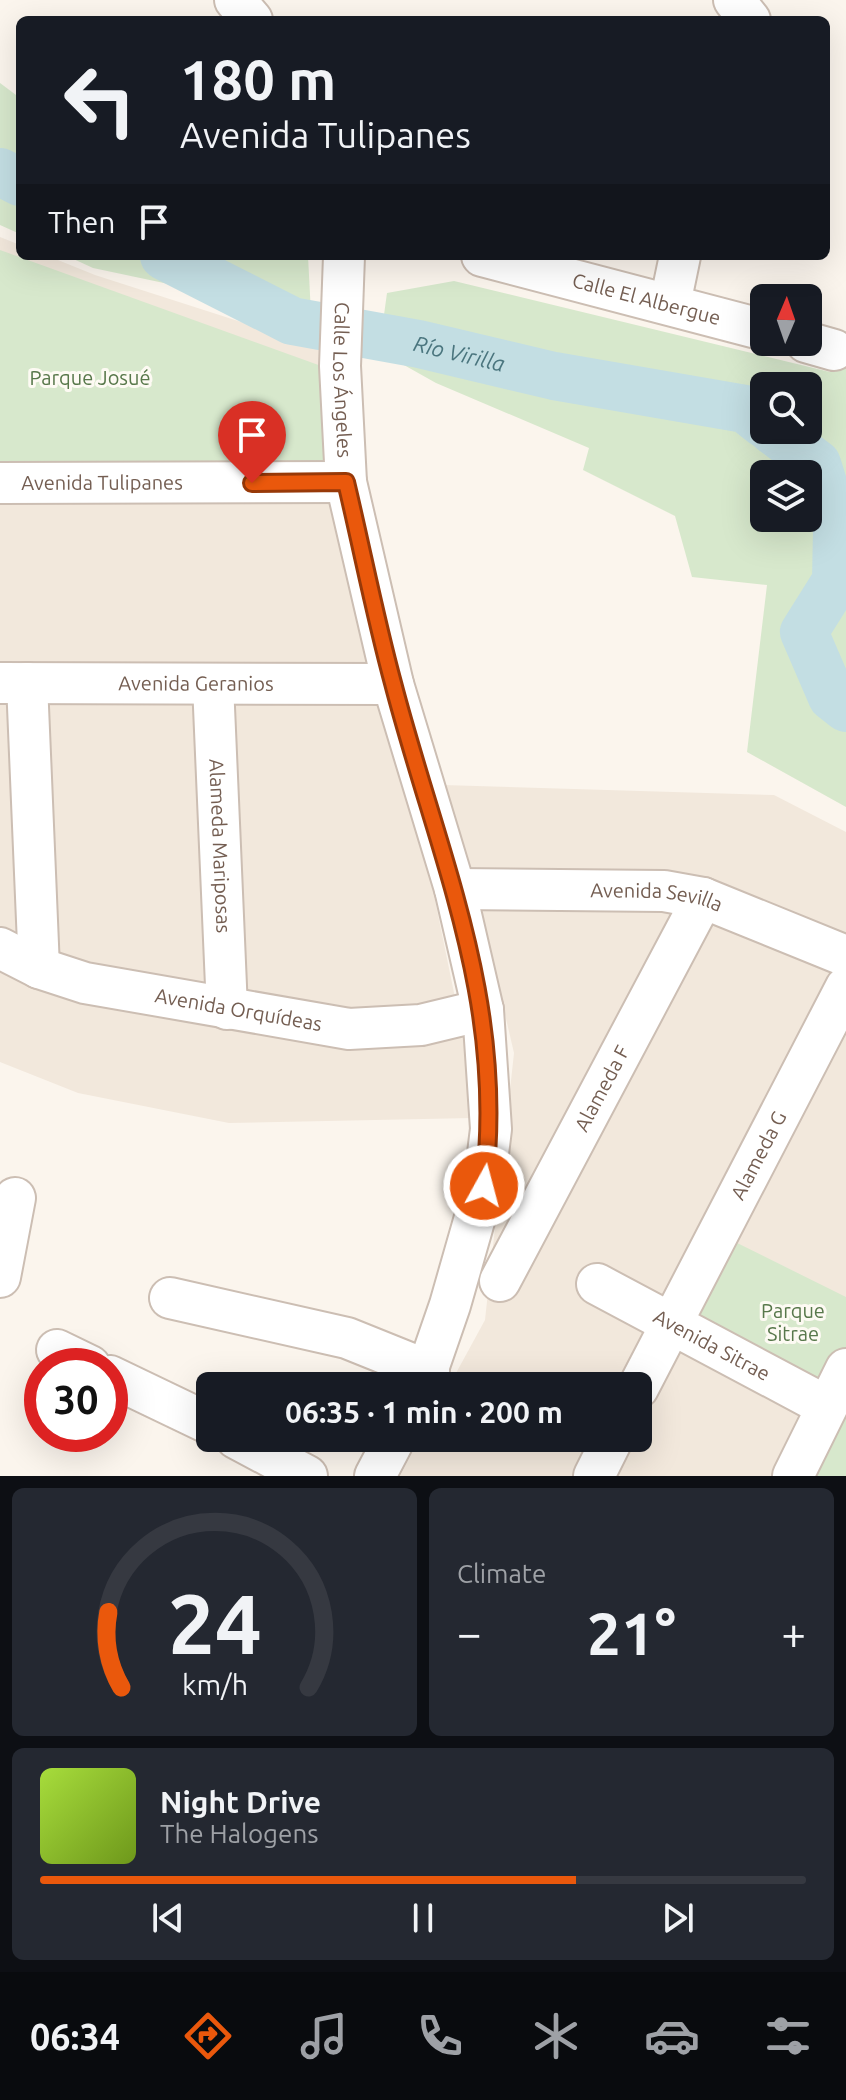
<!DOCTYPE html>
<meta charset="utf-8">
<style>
:root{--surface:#171b24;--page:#242831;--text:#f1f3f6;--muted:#9ea1a6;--line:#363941;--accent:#ea580c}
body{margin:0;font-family:Ubuntu,sans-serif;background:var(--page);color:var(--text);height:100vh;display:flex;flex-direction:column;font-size:30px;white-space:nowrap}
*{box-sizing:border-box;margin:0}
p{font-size:26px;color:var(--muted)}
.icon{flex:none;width:44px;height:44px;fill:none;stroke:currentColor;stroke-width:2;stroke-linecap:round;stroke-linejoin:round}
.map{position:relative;height:1476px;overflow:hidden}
.drawer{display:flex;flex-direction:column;gap:12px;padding:12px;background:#0d0f14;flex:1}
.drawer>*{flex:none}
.banner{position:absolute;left:16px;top:16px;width:814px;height:244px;border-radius:12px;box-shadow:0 8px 32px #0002;background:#171b24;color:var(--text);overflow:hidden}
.needle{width:52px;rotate:2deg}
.buttons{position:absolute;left:750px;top:284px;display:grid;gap:16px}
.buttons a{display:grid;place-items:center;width:72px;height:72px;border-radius:12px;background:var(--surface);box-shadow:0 8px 32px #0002;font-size:40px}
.speed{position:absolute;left:24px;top:1348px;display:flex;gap:16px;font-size:40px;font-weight:700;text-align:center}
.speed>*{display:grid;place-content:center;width:104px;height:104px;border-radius:50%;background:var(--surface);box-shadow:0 8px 32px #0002;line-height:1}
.speed .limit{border:12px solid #d22;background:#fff;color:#111}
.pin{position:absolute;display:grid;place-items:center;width:68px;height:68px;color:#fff;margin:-82px -34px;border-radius:50% 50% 50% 0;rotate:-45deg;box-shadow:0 0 8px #0007}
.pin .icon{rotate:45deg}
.me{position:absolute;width:88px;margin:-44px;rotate:7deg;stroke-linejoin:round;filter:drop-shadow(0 0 6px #0008)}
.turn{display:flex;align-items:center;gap:28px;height:168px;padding:0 32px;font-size:36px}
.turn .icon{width:104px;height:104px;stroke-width:2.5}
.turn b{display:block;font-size:56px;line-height:68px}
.then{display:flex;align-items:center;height:76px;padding:0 32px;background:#0003;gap:16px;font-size:30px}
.big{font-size:60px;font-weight:600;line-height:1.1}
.drawer .tile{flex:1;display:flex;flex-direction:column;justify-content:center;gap:12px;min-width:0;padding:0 28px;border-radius:12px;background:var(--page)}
.drawer .dial{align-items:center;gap:0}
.dial svg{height:208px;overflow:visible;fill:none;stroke:var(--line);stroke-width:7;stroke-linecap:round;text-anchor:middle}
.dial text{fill:var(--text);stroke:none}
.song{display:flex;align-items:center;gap:24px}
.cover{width:96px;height:96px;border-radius:12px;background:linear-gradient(135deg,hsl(80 70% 55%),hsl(80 70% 35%))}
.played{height:8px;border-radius:4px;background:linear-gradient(90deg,var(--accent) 70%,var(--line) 70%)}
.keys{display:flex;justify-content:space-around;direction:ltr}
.heat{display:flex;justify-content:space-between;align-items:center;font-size:44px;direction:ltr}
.drawer .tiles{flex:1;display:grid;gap:12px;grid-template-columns:1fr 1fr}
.tile:last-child{grid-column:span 2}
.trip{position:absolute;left:196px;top:1372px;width:456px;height:80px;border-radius:12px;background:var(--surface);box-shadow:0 8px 32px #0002;font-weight:600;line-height:80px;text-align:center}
.tabs{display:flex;height:128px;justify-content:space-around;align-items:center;background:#090b0e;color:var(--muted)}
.tabs .icon{width:56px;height:56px}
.tabs .active{color:var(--accent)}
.tabs b{font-size:36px;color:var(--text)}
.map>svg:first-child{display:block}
.residential{fill:#f2e8dc}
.green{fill:#d7e8cc;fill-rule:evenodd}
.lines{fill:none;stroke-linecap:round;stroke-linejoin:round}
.river{stroke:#c3dee3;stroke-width:48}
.minor-casing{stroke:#ccbeb3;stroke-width:44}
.minor{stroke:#fff;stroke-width:40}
.route-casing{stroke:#983908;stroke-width:20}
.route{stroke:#ea580c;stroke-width:14}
.labels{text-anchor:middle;stroke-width:6;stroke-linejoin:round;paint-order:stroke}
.street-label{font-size:20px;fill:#745e52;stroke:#fdfaf3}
.park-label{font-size:20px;fill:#58784b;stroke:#fdfaf3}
.water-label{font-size:22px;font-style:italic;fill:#4a757e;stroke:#fdfaf3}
</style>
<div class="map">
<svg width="846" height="1476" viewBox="0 0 846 1476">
<rect width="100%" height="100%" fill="#fbf5ed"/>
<g class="residential">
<path d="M0,237L20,245V256H48L95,275L322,348L326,468L337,531L417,812L469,1066L472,1118L229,1123L78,1093L0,1062Z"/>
<path d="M443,785L774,795L846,832V1476H400L420,1438H638V1386H449L485,1320L514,1053L482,916Z"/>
</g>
<g class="green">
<path d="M0,83L20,98V234L0,225Z"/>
<path d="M0,250L324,367L326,468L0,467Z"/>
<path d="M67,256H308L311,314L93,268Z"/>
<path d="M454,281L830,372L846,356V807L747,752L767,585L692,577L675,516L583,470L589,448L436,383L379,351L387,293ZM764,386H808V430H764ZM764,474H808V518H764Z"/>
<path d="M725,1237L846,1297V1353L827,1393L683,1316Z"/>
<path d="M846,1394V1476H802Z"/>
</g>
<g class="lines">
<g class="river">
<path d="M0,172L20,182"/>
<path id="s1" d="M164,256L292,321L419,344L554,376L745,409L764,424"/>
<path d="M772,430L817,464L837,528L836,581L804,632L832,697L846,708"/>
</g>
<defs>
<g id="minor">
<path d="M235,0L252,20"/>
<path d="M734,0L750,20"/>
<path id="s2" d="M344,256L340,366L346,482L393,684L455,889L483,1010L491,1129L484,1186L450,1305L422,1386"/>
<path id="s3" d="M482,256L764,330"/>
<path d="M670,304L680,256"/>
<path d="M806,342L834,350"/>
<path id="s4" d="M0,483L346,482"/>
<path id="s5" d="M0,683L393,684"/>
<path d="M27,683L39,968"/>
<path id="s6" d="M213,684L227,1009"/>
<path id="s7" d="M455,889L664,891L703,898L846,956"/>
<path id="s8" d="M0,948L39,968L85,983L349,1029L421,1025L483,1010"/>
<path d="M0,1277L15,1198"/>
<path id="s9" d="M500,1281L703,898"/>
<path id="s10" d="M597,1284L826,1406"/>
<path d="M170,1298L347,1338L429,1371"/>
<path d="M57,1350L90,1366"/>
<path d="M110,1376L210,1424"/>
<path id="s11" d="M638,1388L846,987"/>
<path d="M236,1438L307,1476"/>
<path d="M375,1476L395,1438"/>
<path d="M594,1476L613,1438"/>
<path d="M793,1476L846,1369"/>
</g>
</defs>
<use href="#minor" class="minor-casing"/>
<use href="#minor" class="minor"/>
</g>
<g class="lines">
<defs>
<path id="route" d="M252,483L346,482C362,549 375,617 393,683C438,856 507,1001 484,1186"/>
</defs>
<use href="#route" class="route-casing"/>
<use href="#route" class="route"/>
</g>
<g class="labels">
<g class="street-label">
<text dy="7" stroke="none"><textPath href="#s3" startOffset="170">Calle El Albergue</textPath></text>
<text dy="7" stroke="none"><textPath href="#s2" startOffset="124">Calle Los Ángeles</textPath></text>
<text dy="7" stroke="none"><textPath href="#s4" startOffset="102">Avenida Tulipanes</textPath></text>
<text dy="7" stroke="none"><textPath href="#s5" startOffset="196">Avenida Geranios</textPath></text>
<text dy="7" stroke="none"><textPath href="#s6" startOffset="162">Alameda Mariposas</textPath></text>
<text dy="7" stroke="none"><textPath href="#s7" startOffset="202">Avenida Sevilla</textPath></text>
<text dy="7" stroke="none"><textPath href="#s8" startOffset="248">Avenida Orquídeas</textPath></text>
<text dy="7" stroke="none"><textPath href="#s9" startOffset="218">Alameda F</textPath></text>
<text dy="7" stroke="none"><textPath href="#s11" startOffset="262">Alameda G</textPath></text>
<text dy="7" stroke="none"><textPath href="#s10" startOffset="130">Avenida Sitrae</textPath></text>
</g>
<g class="park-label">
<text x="90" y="385">Parque Josué</text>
<text x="793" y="1318">Parque<tspan x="793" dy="23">Sitrae</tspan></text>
</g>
<g class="water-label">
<text dy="8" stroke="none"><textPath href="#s1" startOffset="314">Río Virilla</textPath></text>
</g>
</g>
</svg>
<div class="buttons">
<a><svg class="needle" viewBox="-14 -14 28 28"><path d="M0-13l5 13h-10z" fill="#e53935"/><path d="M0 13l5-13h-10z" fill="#9ea1a6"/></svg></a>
<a><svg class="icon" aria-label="search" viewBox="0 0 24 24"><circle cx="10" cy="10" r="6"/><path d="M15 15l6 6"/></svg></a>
<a><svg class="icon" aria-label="layers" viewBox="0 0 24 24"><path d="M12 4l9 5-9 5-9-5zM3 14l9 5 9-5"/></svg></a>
</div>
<div class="speed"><div class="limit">30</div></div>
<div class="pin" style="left:252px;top:483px;background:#d93025"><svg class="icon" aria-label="arrive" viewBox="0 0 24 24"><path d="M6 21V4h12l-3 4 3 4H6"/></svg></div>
<svg class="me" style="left:484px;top:1186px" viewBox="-20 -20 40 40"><circle r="17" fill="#ea580c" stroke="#fff" stroke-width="3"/><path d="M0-11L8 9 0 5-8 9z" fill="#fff"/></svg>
<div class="trip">06:35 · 1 min · 200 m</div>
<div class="banner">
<div class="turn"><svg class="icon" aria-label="left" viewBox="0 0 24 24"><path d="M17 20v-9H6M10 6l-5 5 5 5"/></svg><div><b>180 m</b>Avenida Tulipanes</div></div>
<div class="then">Then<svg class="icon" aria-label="arrive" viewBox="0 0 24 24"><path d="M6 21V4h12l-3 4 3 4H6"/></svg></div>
</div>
</div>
<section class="drawer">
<div class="tiles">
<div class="tile dial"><svg viewBox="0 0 100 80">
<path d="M14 69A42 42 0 1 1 86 69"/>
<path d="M14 69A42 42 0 0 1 9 40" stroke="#ea580c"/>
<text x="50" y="56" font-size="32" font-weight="700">24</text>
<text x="50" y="72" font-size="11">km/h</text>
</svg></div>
<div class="tile"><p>Climate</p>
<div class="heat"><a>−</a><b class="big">21°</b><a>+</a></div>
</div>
<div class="tile">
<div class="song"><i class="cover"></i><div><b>Night Drive</b><p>The Halogens</p></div></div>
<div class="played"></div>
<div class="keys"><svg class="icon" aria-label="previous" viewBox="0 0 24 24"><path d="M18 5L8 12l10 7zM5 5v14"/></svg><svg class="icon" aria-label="pause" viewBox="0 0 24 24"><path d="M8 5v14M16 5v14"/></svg><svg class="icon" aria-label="next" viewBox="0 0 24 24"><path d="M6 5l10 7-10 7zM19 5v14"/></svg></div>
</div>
</div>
</section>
<nav class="tabs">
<b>06:34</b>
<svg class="icon active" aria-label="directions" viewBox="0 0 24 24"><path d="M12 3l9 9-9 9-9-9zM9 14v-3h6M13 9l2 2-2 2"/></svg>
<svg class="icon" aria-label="music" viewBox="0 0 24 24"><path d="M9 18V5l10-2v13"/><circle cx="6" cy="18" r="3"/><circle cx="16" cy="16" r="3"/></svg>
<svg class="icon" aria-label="phone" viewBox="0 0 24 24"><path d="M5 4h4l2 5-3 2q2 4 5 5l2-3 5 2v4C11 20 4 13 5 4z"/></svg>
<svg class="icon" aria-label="climate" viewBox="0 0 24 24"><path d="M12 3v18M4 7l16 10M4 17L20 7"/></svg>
<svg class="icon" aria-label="car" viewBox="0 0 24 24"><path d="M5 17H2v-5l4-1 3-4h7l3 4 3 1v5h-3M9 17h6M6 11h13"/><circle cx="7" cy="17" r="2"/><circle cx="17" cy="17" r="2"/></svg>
<svg class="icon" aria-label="filters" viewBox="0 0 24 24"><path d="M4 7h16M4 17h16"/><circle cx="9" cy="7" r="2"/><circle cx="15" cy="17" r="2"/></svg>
</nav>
